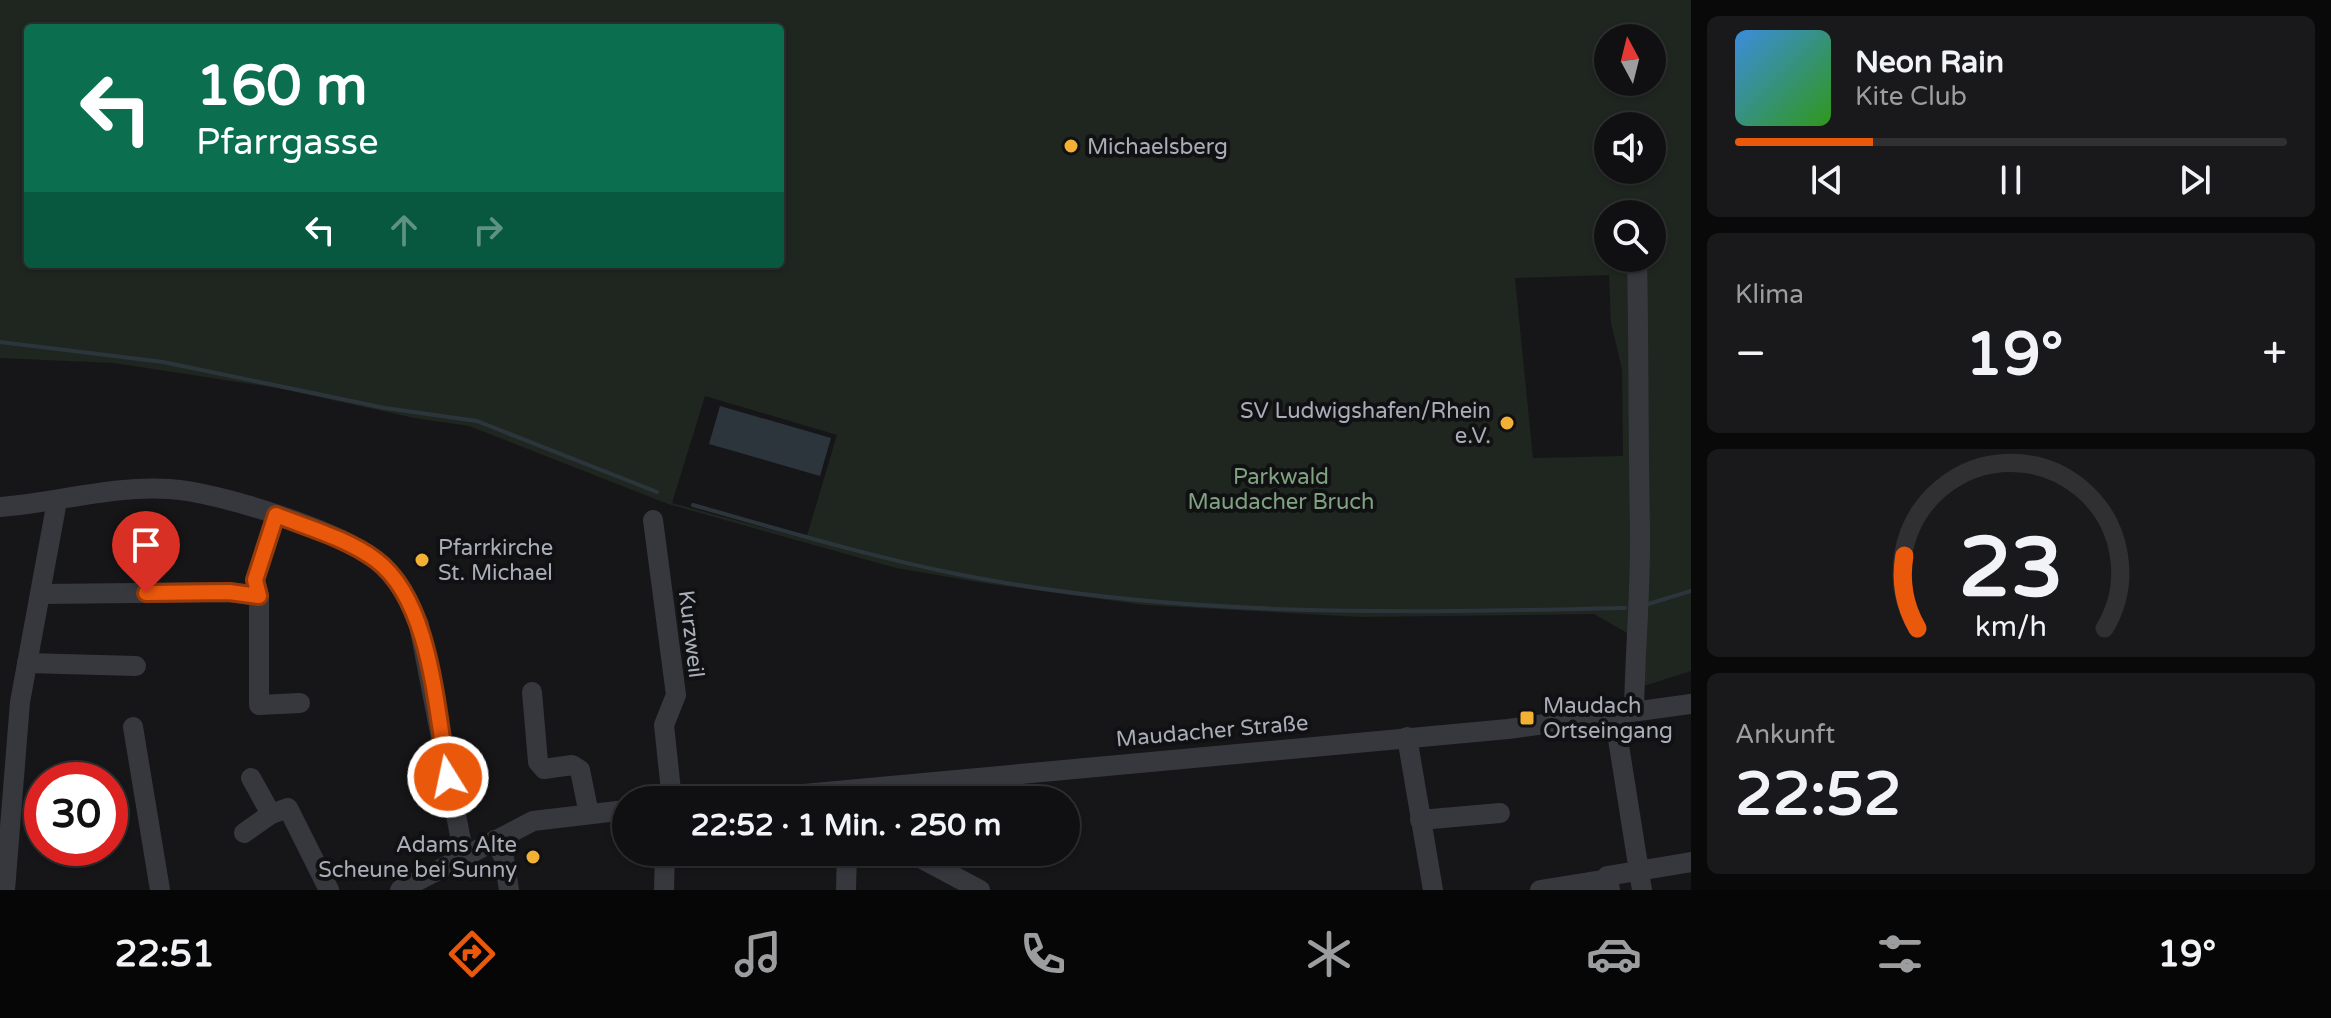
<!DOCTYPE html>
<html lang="de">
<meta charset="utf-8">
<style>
:root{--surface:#101012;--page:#19191b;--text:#f1f3f6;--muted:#9c9d9f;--line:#303032;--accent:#ea580c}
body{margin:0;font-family:"Varela Round",sans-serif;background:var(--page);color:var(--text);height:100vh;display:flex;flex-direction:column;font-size:30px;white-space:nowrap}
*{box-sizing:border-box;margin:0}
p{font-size:26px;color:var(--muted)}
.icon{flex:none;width:44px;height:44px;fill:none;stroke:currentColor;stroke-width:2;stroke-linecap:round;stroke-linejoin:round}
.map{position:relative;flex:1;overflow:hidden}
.details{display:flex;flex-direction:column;gap:16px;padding:16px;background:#09090a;width:640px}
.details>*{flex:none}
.guide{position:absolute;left:24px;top:24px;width:760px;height:244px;border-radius:8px;box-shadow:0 2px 6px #0004,0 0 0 2px var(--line);background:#0b6e4f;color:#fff;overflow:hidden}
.needle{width:52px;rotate:353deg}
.fabs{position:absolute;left:1594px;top:24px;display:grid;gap:16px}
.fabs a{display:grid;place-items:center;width:72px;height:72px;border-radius:50%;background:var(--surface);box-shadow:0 2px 6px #0004,0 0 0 2px var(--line);font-size:40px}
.speed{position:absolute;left:24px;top:762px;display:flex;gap:16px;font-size:40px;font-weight:700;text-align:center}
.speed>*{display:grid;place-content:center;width:104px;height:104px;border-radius:50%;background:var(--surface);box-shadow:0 2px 6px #0004,0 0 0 2px var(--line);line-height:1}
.speed .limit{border:12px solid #d22;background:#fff;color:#111}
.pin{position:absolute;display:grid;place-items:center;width:68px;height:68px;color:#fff;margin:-82px -34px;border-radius:50% 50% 50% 0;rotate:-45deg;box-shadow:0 0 8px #0007}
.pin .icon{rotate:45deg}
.me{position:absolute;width:88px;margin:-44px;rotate:350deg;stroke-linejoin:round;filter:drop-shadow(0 0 6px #0008)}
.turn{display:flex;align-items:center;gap:28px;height:168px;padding:0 40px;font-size:36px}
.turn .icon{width:104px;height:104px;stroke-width:2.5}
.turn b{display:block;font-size:56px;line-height:68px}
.lanes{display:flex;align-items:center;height:76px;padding:0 40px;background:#0003;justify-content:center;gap:40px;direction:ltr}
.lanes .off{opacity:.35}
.big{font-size:60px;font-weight:800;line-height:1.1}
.details .card{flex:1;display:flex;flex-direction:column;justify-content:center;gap:12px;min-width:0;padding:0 28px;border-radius:12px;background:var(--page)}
.details .dial{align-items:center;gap:0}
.dial svg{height:208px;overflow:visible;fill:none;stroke:var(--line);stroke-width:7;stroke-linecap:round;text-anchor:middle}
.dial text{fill:var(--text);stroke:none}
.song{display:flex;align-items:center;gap:24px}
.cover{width:96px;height:96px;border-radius:12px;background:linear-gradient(135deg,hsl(210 70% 55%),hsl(110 70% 35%))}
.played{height:8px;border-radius:4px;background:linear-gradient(90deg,var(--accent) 25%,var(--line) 25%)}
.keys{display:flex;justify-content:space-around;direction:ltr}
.heat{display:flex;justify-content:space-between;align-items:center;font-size:44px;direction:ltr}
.trip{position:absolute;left:612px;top:786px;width:468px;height:80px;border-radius:40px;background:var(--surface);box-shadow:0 2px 6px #0004,0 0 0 2px var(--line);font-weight:800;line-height:80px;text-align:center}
.tab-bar{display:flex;height:128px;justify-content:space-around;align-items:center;background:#060607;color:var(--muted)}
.tab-bar .icon{width:56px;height:56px}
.tab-bar .on{color:var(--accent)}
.tab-bar b{font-size:36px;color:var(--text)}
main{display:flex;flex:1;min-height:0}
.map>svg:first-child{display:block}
.green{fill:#1e261f;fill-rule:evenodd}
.water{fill:#2c353c}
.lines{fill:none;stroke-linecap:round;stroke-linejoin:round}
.stream{stroke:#2c353c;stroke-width:4}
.minor{stroke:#37383d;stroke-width:20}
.route-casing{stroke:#983908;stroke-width:20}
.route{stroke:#ea580c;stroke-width:14}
.poi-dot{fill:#f2b134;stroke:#111113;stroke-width:3}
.labels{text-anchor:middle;stroke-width:8;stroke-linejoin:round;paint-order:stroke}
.poi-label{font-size:22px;fill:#a8adb8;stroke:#111113;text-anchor:start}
.park-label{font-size:22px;fill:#7fa381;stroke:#111113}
.street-label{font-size:22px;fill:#a8adb8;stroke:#111113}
</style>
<main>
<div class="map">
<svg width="1691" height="890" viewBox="0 0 1691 890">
<rect width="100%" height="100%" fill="#161618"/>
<path class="green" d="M0,0H1691V671L1641,687V641L1594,614L1361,617L1144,605L990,584L896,568L668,504L469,426L414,418L278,388L114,363L0,358ZM28,28H780V264H28ZM1608,38H1652V82H1608ZM1608,126H1652V170H1608ZM1608,214H1652V258H1608ZM1609,275L1611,323L1622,369L1623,456L1533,458L1515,278ZM705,396L837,435L806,539L672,503Z"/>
<path class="water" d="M720,406L831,438L820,476L709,444Z"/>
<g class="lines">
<g class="stream">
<path d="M0,342L163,362L385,408L477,421L657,492"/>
<path d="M693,505C782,530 871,557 962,575C1180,618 1403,613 1625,608"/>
<path d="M1645,605L1691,591"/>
</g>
<g class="minor">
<path d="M0,507C56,503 113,485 170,489C219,492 345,532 381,564C400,581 410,602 419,625L464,856"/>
<path d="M276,515L255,580L259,596V705L300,703"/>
<path d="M653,520L676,695L664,725L672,800"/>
<path d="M41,594L229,592L259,596"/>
<path d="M27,663L136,666"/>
<path d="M532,692L538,762L544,769L572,765L580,770L589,814"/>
<path d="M1634,711C1635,650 1641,589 1640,528C1638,439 1639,349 1637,259"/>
<path d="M1614,714L1642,890"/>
<path d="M133,727L160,890"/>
<path d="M1407,737L1433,890"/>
<path d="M251,778L271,814L288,808L329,890"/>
<path d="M738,800L1508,729L1691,704"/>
<path d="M1420,820L1500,813"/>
<path d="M244,833L271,814"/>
<path d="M495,840L504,858L509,890"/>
<path d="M909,852L980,890"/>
<path d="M1608,879L1607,876L1691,862"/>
<path d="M5,890L20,702L57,501"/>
<path d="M400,890L533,821L626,810"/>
<path d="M664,890L665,852"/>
<path d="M846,890L847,852"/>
<path d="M1540,890L1608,879L1610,890"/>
</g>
</g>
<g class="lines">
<defs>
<path id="route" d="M146,593L229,592L259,596L255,580L276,515C309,528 348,539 376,560C432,602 436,713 448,777"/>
</defs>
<use href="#route" class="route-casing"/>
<use href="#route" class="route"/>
</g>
<g class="poi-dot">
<circle cx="1071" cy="146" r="8"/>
<circle cx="1507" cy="423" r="8"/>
<circle cx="422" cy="560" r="8"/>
<rect x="1519" y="710" width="16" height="16" rx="4"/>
<circle cx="533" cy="857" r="8"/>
</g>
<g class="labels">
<g class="poi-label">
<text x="1087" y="154">Michaelsberg</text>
<text x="1491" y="418" text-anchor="end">SV Ludwigshafen/Rhein<tspan x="1491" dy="25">e.V.</tspan></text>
<text x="438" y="555">Pfarrkirche<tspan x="438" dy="25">St. Michael</tspan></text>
<text x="1543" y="713">Maudach<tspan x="1543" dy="25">Ortseingang</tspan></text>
<text x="517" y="852" text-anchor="end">Adams Alte<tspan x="517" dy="25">Scheune bei Sunny</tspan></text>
</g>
<g class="park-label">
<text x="1281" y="484">Parkwald<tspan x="1281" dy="25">Maudacher Bruch</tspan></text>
</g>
<g class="street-label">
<text transform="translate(692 634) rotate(83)" y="8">Kurzweil</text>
<text transform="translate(1212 730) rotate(-5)" y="8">Maudacher Straße</text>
</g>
</g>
</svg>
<div class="fabs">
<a><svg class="needle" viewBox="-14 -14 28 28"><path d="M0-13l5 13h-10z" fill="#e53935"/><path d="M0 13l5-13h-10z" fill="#9c9d9f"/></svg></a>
<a><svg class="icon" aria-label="sound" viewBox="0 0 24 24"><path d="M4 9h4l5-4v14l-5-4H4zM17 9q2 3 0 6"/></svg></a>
<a><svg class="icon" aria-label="search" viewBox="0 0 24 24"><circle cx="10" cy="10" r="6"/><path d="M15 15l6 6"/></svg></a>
</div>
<div class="speed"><div class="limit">30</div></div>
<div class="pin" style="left:146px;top:593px;background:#d93025"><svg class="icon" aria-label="arrive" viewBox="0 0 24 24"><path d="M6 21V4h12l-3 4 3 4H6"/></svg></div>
<svg class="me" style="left:448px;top:777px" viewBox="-20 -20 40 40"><circle r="17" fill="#ea580c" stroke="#fff" stroke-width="3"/><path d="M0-11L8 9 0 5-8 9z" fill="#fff"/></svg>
<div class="trip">22:52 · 1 Min. · 250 m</div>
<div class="guide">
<div class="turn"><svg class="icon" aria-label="left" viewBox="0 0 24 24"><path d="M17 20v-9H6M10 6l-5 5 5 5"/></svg><div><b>160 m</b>Pfarrgasse</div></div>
<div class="lanes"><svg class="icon" aria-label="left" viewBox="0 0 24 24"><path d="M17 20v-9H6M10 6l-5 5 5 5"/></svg><svg class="icon off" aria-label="ahead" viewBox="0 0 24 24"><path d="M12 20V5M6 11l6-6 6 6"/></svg><svg class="icon off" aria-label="right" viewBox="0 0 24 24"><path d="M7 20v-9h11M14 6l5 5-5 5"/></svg></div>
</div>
</div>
<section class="details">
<div class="card">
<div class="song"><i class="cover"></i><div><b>Neon Rain</b><p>Kite Club</p></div></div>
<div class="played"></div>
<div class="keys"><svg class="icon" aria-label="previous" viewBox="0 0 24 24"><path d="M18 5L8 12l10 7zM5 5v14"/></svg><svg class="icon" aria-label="pause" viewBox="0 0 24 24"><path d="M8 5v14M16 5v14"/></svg><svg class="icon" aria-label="next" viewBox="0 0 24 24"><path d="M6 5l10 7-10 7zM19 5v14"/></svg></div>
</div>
<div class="card"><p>Klima</p>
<div class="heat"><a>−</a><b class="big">19°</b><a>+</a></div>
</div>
<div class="card dial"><svg viewBox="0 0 100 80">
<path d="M14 69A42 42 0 1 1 86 69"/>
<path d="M14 69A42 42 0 0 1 9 41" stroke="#ea580c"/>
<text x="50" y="56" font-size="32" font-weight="700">23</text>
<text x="50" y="72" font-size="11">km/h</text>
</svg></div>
<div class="card"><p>Ankunft</p><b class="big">22:52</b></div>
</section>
</main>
<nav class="tab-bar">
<b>22:51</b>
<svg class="icon on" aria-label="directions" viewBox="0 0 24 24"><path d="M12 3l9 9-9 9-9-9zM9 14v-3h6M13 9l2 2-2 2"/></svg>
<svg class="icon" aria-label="music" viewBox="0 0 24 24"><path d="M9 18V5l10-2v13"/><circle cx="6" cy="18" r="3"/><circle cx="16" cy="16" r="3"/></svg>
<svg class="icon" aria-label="phone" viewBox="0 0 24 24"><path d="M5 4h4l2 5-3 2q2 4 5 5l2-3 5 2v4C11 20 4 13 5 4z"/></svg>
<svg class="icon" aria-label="climate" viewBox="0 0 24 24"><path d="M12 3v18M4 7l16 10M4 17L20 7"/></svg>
<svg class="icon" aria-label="car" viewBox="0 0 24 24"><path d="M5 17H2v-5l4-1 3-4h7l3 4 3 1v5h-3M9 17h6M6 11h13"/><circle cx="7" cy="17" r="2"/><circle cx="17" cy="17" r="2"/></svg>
<svg class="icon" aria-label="filters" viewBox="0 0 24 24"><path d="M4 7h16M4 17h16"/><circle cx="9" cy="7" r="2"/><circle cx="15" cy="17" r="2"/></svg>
<b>19°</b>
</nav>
